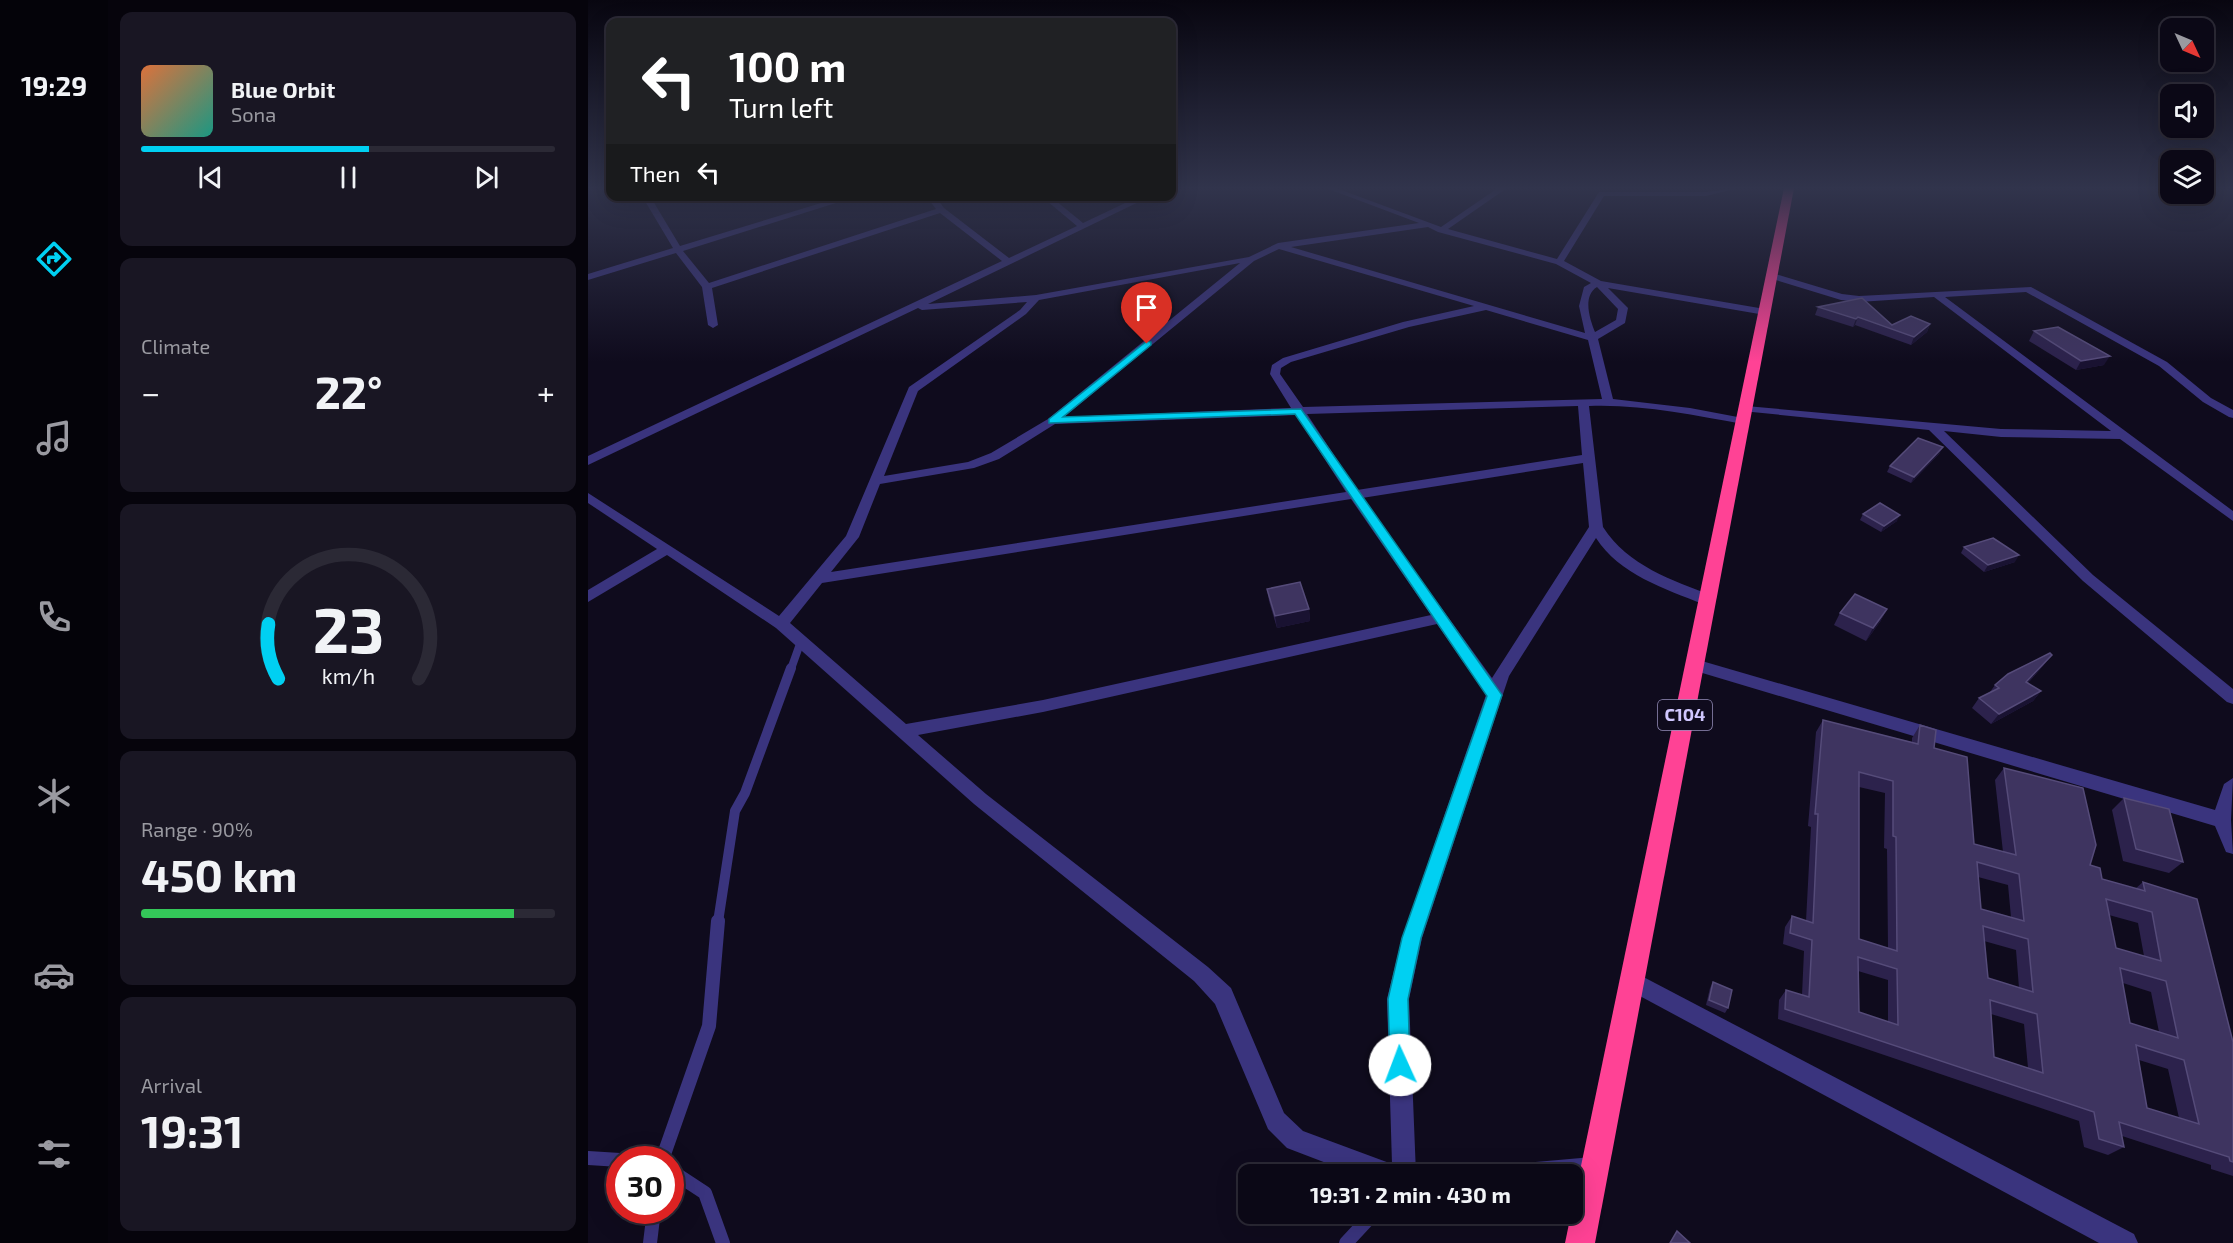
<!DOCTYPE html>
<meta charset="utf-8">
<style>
:root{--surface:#0b0816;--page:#191623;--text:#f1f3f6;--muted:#9a9aa1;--line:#2b2935;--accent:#00d0f2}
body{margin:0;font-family:"Exo 2",sans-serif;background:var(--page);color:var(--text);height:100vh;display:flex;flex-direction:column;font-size:22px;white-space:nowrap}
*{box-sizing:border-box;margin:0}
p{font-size:20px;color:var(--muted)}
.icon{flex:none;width:33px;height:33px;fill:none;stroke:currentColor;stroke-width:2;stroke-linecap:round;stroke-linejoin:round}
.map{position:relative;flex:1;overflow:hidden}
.sheet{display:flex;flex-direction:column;gap:12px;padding:12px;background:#06040c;width:480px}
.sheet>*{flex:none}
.hud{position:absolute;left:18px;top:18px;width:570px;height:183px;border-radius:12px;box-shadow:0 6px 24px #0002,0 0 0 2px var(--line);background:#202124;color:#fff;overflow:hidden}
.needle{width:39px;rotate:134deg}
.controls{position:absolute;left:1572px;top:18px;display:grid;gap:12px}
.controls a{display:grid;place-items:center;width:54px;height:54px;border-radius:12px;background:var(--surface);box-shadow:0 6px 24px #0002,0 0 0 2px var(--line);font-size:30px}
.speed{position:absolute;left:18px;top:1146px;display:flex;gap:12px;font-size:30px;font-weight:700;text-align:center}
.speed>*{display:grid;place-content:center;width:78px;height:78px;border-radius:50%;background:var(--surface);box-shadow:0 6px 24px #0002,0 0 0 2px var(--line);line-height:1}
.speed .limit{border:9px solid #d22;background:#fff;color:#111}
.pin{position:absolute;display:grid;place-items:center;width:51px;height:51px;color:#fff;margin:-62px -26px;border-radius:50% 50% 50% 0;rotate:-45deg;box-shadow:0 0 6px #0007}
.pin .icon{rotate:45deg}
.me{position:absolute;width:66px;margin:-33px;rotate:358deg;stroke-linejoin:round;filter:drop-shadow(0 0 4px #0008)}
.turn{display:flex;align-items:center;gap:21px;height:126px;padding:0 24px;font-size:27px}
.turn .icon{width:78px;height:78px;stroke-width:2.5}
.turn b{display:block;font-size:42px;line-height:51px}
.then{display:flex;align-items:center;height:57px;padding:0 24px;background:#0003;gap:12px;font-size:22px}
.big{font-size:45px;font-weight:700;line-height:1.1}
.sheet .card{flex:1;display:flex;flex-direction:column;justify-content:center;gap:9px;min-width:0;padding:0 21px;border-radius:12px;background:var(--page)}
.sheet .dial{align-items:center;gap:0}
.dial svg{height:156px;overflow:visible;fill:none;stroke:var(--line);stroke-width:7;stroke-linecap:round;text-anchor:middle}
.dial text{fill:var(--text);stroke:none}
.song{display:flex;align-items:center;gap:18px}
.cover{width:72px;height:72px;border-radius:9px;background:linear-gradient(135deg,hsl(20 70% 55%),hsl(170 70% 35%))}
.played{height:6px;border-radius:3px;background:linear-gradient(90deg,var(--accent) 55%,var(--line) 55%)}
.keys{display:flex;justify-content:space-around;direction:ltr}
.heat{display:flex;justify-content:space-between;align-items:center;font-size:33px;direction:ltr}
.charge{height:9px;border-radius:4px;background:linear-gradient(90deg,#34c759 90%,var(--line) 0)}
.trip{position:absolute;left:650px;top:1164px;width:345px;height:60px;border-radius:12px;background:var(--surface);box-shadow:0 6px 24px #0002,0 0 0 2px var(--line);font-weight:700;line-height:60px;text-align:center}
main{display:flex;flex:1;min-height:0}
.tabs{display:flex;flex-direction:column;width:108px;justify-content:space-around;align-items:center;background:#040309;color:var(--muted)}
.tabs .icon{width:42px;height:42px}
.tabs .active{color:var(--accent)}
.tabs b{font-size:27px;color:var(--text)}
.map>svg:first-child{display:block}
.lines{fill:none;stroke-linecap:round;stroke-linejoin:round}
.lane-far2{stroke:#3a347e;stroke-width:8}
.lane-far1{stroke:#3a347e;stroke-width:10}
.lane{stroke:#3a347e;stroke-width:14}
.street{fill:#3a347e;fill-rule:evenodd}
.highway{fill:#ff4295;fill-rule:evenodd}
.wall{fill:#2c224c;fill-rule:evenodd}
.shaded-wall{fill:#191231}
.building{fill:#3e3460;stroke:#554b79;stroke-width:1.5;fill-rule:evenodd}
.route{fill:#00d0f2;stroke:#00879d;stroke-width:1.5}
.labels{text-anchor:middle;stroke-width:6;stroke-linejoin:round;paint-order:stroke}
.shield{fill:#0f0b1d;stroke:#968fbb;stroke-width:1.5}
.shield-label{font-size:18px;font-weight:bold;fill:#d0c7ff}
</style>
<main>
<nav class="tabs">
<b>19:29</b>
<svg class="icon active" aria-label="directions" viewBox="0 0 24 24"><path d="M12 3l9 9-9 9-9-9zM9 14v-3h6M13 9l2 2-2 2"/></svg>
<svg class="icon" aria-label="music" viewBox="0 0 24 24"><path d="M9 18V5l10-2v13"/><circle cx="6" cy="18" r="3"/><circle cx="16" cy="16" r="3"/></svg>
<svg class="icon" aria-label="phone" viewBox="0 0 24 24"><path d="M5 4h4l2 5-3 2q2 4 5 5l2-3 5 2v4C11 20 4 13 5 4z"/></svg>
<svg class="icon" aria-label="climate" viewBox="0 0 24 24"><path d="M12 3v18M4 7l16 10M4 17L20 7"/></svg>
<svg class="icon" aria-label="car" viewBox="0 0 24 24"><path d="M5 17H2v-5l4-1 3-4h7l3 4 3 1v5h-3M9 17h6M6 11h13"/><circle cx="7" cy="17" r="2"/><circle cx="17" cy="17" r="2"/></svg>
<svg class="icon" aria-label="filters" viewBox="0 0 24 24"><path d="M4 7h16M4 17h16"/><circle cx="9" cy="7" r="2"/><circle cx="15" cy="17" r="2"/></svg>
</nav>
<section class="sheet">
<div class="card">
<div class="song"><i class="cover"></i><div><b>Blue Orbit</b><p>Sona</p></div></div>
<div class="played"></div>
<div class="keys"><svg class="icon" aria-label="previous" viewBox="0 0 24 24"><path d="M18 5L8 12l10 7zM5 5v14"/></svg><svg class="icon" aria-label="pause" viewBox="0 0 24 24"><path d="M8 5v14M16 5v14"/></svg><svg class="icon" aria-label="next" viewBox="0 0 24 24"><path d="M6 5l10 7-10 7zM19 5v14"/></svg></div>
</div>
<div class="card"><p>Climate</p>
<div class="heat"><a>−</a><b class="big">22°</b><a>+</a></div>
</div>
<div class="card dial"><svg viewBox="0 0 100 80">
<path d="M14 69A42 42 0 1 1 86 69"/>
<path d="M14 69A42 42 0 0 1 9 41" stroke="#00d0f2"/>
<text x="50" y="56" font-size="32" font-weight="700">23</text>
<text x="50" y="72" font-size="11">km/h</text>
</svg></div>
<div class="card"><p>Range · 90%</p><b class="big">450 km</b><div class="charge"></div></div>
<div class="card"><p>Arrival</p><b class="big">19:31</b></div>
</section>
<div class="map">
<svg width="1645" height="1243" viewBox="0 0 1645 1243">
<rect width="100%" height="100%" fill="#0f0b1d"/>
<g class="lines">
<path class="lane-far2" d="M203,669L213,641"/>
<path class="lane-far1" d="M130,922L147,811L157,793L203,668"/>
<g class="lane">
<path d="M0,1158L32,1160"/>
<path d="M74,1160L121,1026L130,921"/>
<path d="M82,1170L117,1193L135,1243"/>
<path d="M889,1174L1005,1164"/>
<path d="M62,1243L66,1210"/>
<path d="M758,1243L785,1214"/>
</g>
<g class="street">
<path d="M738,188H748L853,227L910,188H919L860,229L969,259L1011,192H1118L1150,188L1118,196H1016L976,261L1013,281L1177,309L1182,312L1177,315L1020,288L1040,308L1037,323L1010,339L1025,399L1102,408L1155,418L1161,421L1155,424C1105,415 1052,404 1001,406L1015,527C1040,566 1084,580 1125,596L1127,600L1125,604H1115C1077,589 1031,574 1008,538L921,676L834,938L821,999L828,1174H767L699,1148L680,1129L627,1004L606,981L386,804L188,628L79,555L0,602V590L69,549L0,503V493L191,616L258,536L321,387L432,310L439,302L334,310L330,308L0,465V456L414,261L352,213L124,288L130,325L125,328L120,325L114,287L88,253L0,280V274L85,248L54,196H62L92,246L256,196H270L95,251L121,283L348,209L338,196H347L356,208L421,258L489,226L453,196H462L495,223L552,196H563L340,304L448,295L661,257L690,243L831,223ZM840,227L850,232L968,264L1003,283L996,287L991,306L997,333L703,247ZM691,249L886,306L815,322L695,358L684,365L682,374L703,408L476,417L666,261ZM652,263L460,419L403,453L380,462L296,476L330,391L438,314L451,300ZM1009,287L1030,309L1028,320L1007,332C1002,320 994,296 1009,287ZM898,310L1000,340L1014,399L715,407L692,374L693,368L703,362L821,327ZM990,406L994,455L769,490L719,414ZM708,415L758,492L243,572L271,537L292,484L386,468L411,459L467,424ZM995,463L1001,527L904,678L774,498ZM763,499L843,615L455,700L318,724L202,623L234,583ZM849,624L898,695L814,938L799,999L804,1164L715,1131L696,1113L643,988L620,967L398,794L330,735L455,712Z"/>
<path d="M1184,273L1254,294L1271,296L1443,287L1579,362L1623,398L1645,410V418L1641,417L1615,402L1571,366L1438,292L1357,297L1645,511V521L1532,439L1413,437L1356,431L1505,575L1645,689V704L1639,702L1495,581L1341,430L1154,411L1152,409L1158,406L1413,429L1523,431L1346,297L1271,302L1253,300L1181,278L1179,276Z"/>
<path d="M1107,659L1627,810L1636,784L1645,778L1643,820L1645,854L1638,852L1627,826L1101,669L1099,665L1101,661Z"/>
<path d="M1044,971L1546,1234L1550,1243H1511L1037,988L1033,981L1037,974Z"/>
</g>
<path class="highway" d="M1196,188H1206L1007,1243H977Z"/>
</g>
<g class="wall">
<path d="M1230,307L1304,325L1342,324L1339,332L1323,345L1267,325L1265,327L1227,315Z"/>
<path d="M1446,331L1516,365L1488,370L1441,341Z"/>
<path d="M1352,453L1323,483L1299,472L1302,466Z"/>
<path d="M1275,514L1309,521L1293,532L1272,520Z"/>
<path d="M1376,547L1427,562L1396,572L1373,553Z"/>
<path d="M679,589L721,609L722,621L689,628L681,601Z"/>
<path d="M1299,609L1292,622L1278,641L1246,625L1252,613Z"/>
<path d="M1456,665L1440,683L1453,691L1445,701L1403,724L1384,708L1391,698L1402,692L1407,685Z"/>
<path d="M1235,720L1324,742V738L1332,725L1346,748L1386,844L1415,852L1407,780L1416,768L1514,879L1547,889L1555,882L1645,1042V1176L1623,1169V1165L1534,1136L1536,1147L1520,1155L1496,1147L1491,1121L1190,1019L1191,1000L1198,990L1214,995L1216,951L1195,944L1197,927L1204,916L1218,921L1223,827L1220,826L1228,732ZM1271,787L1297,793L1296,848L1299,849L1300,948L1271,939ZM1390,877L1420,885L1423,917L1393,909ZM1521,915L1550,923L1556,956L1528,948ZM1396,941L1428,950L1431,988L1400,978ZM1270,971L1300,980V1022L1271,1012ZM1535,983L1563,992L1571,1032L1542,1023ZM1403,1014L1436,1024L1440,1068L1406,1057ZM1551,1060L1580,1069L1591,1118L1559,1108Z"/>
<path d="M1536,798L1595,862L1581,873L1535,861L1524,810Z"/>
<path d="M1125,982L1140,1008L1137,1013L1118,1005L1122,988Z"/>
</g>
<g class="shaded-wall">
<path d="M1270,317L1267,325L1265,327L1268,319Z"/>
<path d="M1342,324L1339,332L1323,345L1326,337Z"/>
<path d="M1522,356L1516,365L1488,370L1493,361Z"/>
<path d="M1355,447L1352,453L1323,483L1326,477Z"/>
<path d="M1312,515L1309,521L1293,532L1296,526Z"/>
<path d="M1431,555L1427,562L1396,572L1400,565Z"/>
<path d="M721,609L722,621L689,628L687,616Z"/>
<path d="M1299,609L1292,622L1278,641L1285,628Z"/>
<path d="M1464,655L1456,665L1431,692L1438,682Z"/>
<path d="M1453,691L1445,701L1403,724L1411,714Z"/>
</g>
<g class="building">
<path d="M1274,298L1304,325L1323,316L1342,324L1326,337L1270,317L1268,319L1230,307Z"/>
<path d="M1470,327L1522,356L1493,361L1446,331Z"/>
<path d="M1330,438L1355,447L1326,477L1302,466Z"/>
<path d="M1292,503L1312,515L1296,526L1275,514Z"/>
<path d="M1405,538L1431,555L1400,565L1376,547Z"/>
<path d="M712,582L721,609L687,616L679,589Z"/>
<path d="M1267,594L1299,609L1285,628L1252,613Z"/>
<path d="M1462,653L1464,655L1438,682L1453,691L1411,714L1391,698L1411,688L1407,685L1420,674Z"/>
<path d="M1235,720L1330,744L1332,725L1348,730L1346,748L1379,757L1386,844L1428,855L1416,768L1495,788L1508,845L1502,865L1512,868L1514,879L1557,891L1555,882L1609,899L1645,1042V1162L1642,1161L1641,1157L1531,1122L1536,1147L1511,1139L1506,1112L1197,1009L1198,990L1221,997L1224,940L1202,933L1204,916L1225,923L1230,814H1227ZM1271,772L1305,781V836L1308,837L1309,951L1271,939ZM1389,862L1431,874L1436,921L1393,909ZM1518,899L1564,912L1573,961L1528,948ZM1395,926L1440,939L1445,992L1400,978ZM1270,957L1309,969L1310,1025L1271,1012ZM1532,968L1578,981L1590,1038L1542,1023ZM1402,1000L1449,1014L1455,1073L1406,1057ZM1548,1045L1596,1060L1611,1124L1559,1108Z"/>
<path d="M1536,798L1581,809L1595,862L1548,849Z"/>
<path d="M1125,982L1144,990L1140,1008L1121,1000Z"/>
<path d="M1089,1231L1102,1243H1082Z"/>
</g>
<linearGradient id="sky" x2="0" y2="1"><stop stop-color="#080610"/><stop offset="0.52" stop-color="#31344c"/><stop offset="1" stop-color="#31344c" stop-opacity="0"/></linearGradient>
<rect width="1645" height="362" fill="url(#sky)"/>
<path class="route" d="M559,341L563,342V345L475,417L713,409L914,695L833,938L820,999L822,1065L819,1072L812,1075L805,1072L802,1065L800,999L814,938L899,696L707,414L461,423V419Z"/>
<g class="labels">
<rect class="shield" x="1070" y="700" width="54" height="30" rx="4.5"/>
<g class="shield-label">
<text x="1097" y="721">C104</text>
</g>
</g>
</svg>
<div class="controls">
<a><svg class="needle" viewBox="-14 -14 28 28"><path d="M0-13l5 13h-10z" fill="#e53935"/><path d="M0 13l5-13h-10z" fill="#9a9aa1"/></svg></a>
<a><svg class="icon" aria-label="sound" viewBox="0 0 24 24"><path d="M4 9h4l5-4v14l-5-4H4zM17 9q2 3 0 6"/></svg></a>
<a><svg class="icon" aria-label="layers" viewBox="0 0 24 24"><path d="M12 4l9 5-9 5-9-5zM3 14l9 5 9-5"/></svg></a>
</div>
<div class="speed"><div class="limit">30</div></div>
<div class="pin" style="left:559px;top:344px;background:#d93025"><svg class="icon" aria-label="arrive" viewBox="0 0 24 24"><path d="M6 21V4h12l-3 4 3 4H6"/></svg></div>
<svg class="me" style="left:812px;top:1065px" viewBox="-20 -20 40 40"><circle r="19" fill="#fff"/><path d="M0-13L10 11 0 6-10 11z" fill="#00d0f2"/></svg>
<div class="trip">19:31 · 2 min · 430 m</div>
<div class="hud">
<div class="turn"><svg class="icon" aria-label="left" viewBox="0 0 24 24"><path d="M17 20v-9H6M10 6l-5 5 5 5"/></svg><div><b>100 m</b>Turn left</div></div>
<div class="then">Then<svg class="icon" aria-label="left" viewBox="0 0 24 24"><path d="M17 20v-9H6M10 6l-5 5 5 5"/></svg></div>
</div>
</div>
</main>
